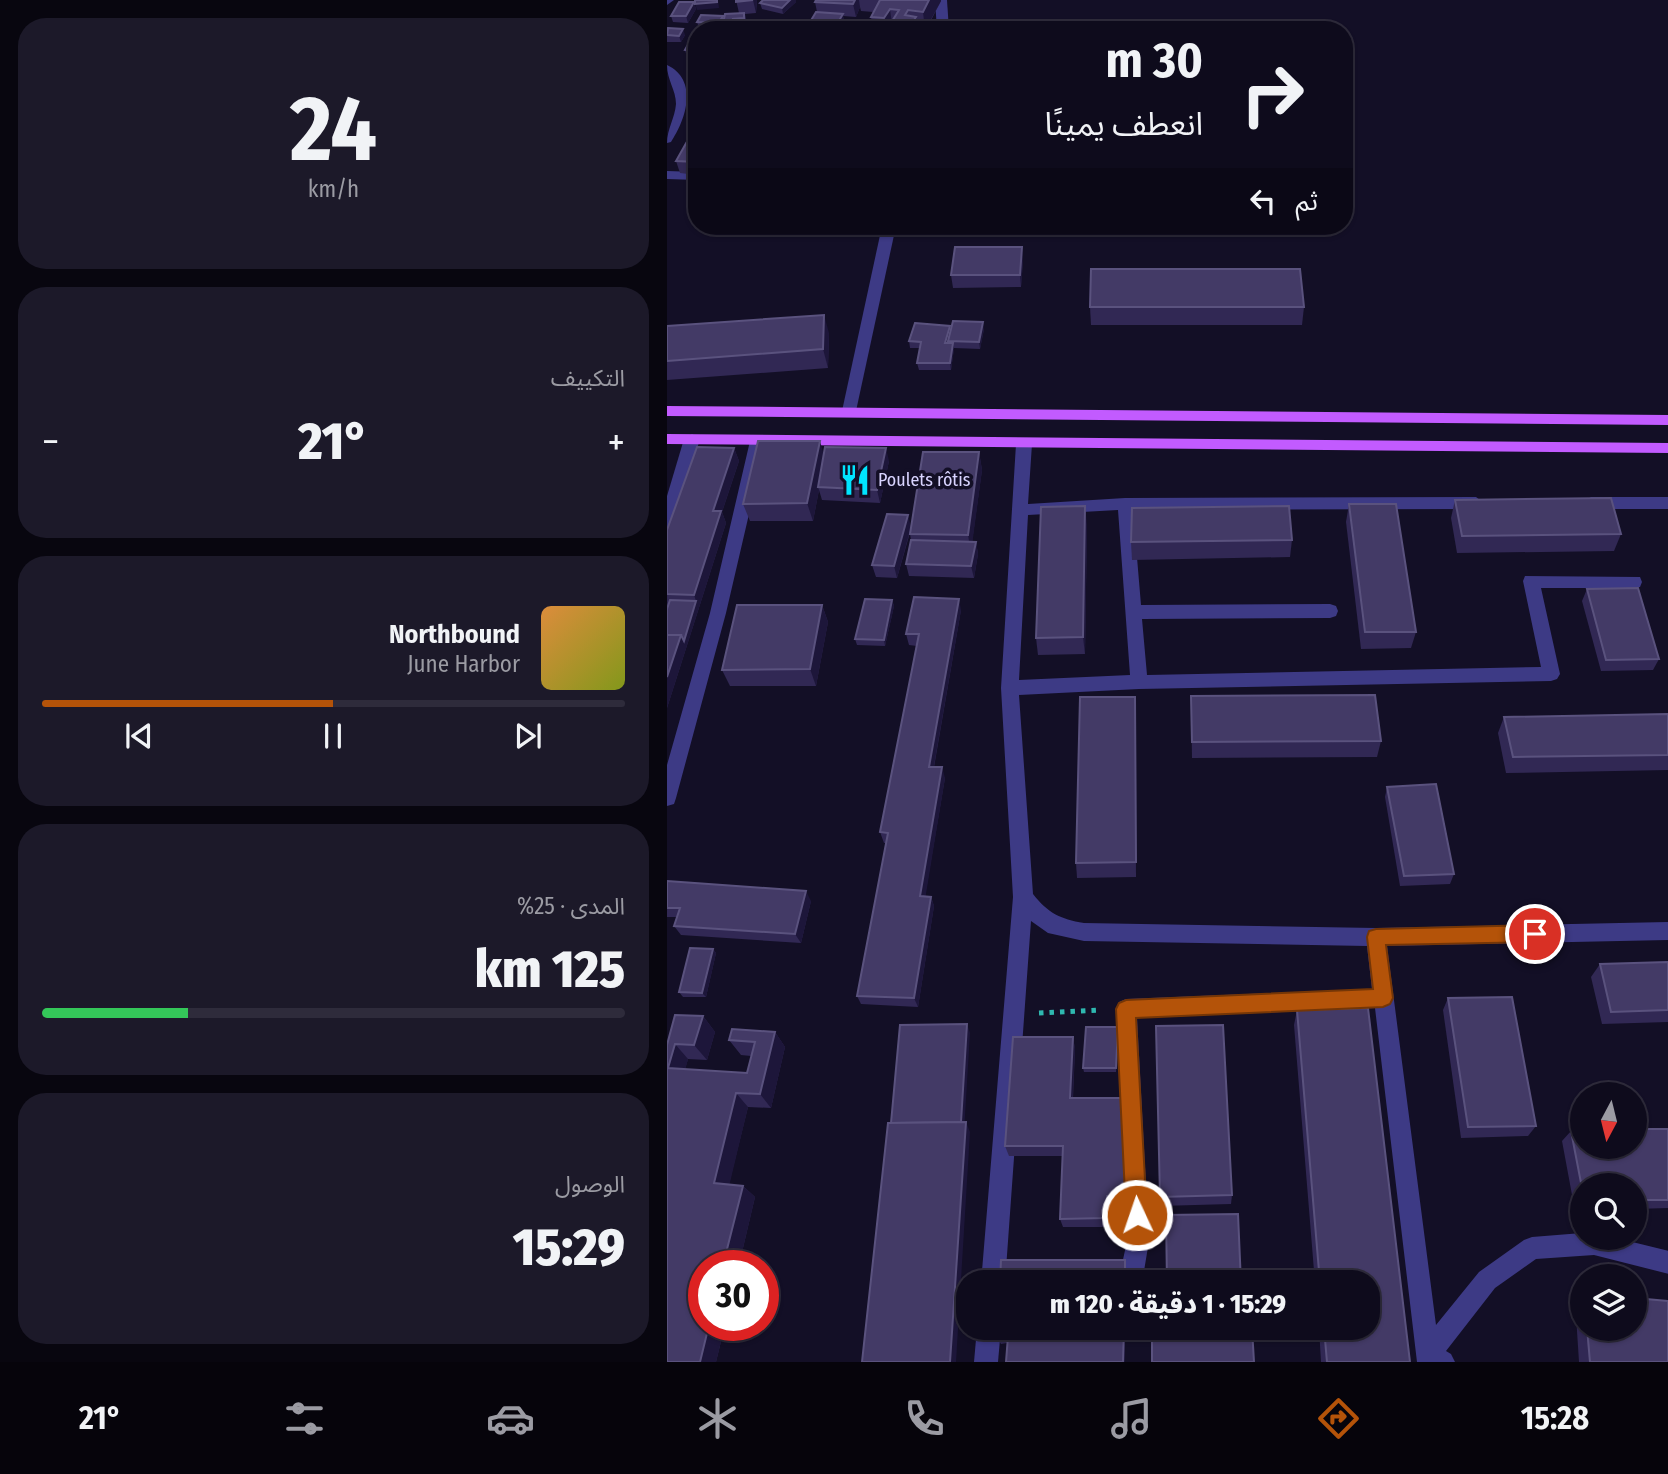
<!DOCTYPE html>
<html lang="ar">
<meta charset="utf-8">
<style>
:root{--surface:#0e0b1c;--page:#1c1929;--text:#f1f3f6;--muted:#9b9ba3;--line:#2e2b3b;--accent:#b45309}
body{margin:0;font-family:"Fira Sans Condensed","Noto Sans Arabic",sans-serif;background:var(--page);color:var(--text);direction:rtl;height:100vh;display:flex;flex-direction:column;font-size:26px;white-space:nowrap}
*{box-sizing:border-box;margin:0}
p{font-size:23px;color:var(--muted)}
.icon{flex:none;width:38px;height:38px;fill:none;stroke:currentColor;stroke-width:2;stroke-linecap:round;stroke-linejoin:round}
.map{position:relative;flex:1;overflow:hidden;direction:ltr}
.details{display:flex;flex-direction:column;gap:18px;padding:18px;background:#08060f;width:667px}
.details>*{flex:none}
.hud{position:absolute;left:21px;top:21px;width:665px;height:214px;border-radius:28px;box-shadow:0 2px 5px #0004,0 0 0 2px var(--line);direction:rtl;background:#0e0b1c;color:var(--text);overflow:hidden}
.needle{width:46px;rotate:187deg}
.controls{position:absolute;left:903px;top:1082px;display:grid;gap:14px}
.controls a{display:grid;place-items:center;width:77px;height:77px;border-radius:50%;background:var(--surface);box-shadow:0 2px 5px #0004,0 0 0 2px var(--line);font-size:35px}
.speed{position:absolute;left:21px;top:1250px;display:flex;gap:14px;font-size:35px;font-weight:700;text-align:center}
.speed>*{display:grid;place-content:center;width:91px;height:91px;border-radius:50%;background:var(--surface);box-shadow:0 2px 5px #0004,0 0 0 2px var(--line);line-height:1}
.speed .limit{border:10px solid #d22;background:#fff;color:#111}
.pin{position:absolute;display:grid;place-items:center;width:60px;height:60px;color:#fff;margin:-30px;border:4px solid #fff;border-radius:50%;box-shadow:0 2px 7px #0007}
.me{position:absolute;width:77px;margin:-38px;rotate:357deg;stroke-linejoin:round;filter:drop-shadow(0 0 5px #0008)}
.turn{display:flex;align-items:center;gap:24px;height:147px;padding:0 35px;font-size:32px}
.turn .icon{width:91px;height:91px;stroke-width:2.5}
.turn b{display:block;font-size:49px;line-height:60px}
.then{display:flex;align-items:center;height:66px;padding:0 35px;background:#0003;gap:14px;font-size:26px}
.big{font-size:52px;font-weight:800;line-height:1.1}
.details .tile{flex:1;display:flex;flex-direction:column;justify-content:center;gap:10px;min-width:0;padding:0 24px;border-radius:28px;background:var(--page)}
.details .dial{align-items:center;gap:0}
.dial b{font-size:91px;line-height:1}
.song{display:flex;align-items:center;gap:21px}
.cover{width:84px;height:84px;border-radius:10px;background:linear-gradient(135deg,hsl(30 70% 55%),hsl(70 70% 35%))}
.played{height:7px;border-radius:4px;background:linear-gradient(90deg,var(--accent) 50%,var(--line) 50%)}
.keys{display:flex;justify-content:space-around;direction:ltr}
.heat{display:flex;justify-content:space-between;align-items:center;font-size:38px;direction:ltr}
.charge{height:10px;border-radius:5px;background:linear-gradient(90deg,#34c759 25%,var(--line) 0)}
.trip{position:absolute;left:289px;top:1270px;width:424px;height:70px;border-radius:28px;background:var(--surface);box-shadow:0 2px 5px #0004,0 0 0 2px var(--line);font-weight:800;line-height:70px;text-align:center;direction:rtl}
.tab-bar{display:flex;height:112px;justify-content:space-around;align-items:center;background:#06040b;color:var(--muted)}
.tab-bar .icon{width:49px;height:49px}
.tab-bar .selected{color:var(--accent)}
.tab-bar b{font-size:32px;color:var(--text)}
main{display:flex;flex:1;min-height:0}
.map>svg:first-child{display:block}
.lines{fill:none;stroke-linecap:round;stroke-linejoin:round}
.path{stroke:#2fb8b0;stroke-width:5;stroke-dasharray:4.5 6;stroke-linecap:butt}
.minor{fill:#3d3a85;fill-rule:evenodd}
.major{fill:#c25bff;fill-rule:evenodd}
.wall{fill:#312854}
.shaded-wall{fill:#1d163a}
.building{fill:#433a66;stroke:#5a527e;stroke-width:2}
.route{fill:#b45309;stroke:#753606;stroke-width:2}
.labels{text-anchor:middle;stroke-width:7;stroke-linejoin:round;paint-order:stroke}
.poi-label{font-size:18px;fill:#d9d4ff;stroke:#130f26;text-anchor:start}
</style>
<main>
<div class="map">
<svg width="1002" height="1362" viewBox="0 0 1002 1362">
<rect width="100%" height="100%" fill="#130f26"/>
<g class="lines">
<path class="path" d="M372,1013L433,1010"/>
<g class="minor">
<path d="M0,0H7L0,5Z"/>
<path d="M268,0H280L282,30H270Z"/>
<path d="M0,65C32,80 19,120 4,142L0,143C0,129 8,118 9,104C9,90 0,80 0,65Z"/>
<path d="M0,171L30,172V180L0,179Z"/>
<path d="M215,226H229L189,411L182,416L175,411Z"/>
<path d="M25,434L33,439L8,522L0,528V496L17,439Z"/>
<path d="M91,436L99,441L59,613L9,798L7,804L0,806V765L43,613L83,441Z"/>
<path d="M357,439L365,444L361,504L458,498L809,497L817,503L809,509L466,510L474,605L663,604L669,606L671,611L669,616L663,618L475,619L480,675L874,667L856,581L858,576L973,577L975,582L973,587L967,588H874L893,674L890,679L884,681L472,689L352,695L366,894C381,913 393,919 417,923L709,928L1002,922V940L720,946L769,1325L812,1272L857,1240L865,1237L915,1233V1237H945L1002,1251V1274L927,1255L869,1259L828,1288L779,1351L784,1354L788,1362H750L708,1008L470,1018L482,1241L475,1283H451L460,1241L449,1009L452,1002L459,999L705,989L700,946L417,941L381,933L364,921L338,1283H314L346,897L334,688L349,444ZM451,510L463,675L352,680L361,515Z"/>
<path d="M924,497H1002V509H924L916,503Z"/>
<path d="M310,1328H334L331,1362H307Z"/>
</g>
<g class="major">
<path d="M0,406L1002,415V425L0,416Z"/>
<path d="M0,434L1002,443V453L0,444Z"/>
</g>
</g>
<g class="wall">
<path d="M69,0H90L89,13L78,14L79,19V27L77,30H50L32,28L30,22L56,16L57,19L72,13Z"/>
<path d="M149,0H274V1L259,30H206L204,17L206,12L194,11L193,7L189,17L176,16L177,21L172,30H141L140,27L150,12L148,2Z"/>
<path d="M27,2L29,9L21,23L6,22L4,16Z"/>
<path d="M129,2L116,14L95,9L93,3Z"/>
<path d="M0,35H18L14,42H0Z"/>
<path d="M30,42V58L20,57L18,50Z"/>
<path d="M30,73V89H27L25,82Z"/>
<path d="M30,132V175L13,173L9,161Z"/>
<path d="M356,260L354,287L286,288L284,275Z"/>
<path d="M423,307H637L635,325H424Z"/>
<path d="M0,326L162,333L161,368L0,380Z"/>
<path d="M283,326L284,330L317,329L313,349L287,348L284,370H252L250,363L253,348H243L242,341Z"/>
<path d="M67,448L72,461L55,512L59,523L0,708V609L1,606H0V530Z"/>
<path d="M312,452L315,470L305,542H309L311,554L307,578L242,576L239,564L244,540L243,534L244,529L230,578L209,577L205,565L244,527Z"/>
<path d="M157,453L222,461L213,503L155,500L152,490L146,521H83L76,504Z"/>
<path d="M788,500L954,534L947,551L790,553L784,518Z"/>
<path d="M682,504L749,632L744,648L694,649L679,522Z"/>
<path d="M420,524L418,654L371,655L369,638Z"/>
<path d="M625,540L623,557L465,560L464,542Z"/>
<path d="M920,589L992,659L986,670L934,671L915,601Z"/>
<path d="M225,600L227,606L218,646L190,645L188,639Z"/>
<path d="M155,605L161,622L149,686H63L55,670Z"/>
<path d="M294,610L267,767L278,778L258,896L264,897L267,906L251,1007L194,1004L190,996L219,843H217L213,832L250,646L242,645L239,634Z"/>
<path d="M524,696L714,741L710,757L525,758Z"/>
<path d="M468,713L469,877L410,878L409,863Z"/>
<path d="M1001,714V770L839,773L831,733L837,717Z"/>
<path d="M720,787L787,874L783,884L733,886L718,797Z"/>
<path d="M0,881L144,901L134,943L14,935L7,926L10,917H0Z"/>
<path d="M46,949L49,953L39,997H16L12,992Z"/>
<path d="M1001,962V1022L935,1024L924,977L933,964Z"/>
<path d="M781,998L869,1126L861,1136L794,1138L776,1010Z"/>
<path d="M630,1010L743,1362H654L652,1328H700V1283H648L627,1025Z"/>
<path d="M8,1015L36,1016L48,1032L40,1060L21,1059L18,1069L80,1073L84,1056L74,1055L62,1040L65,1029L108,1032L118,1047L104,1108L81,1107L62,1184L76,1186L88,1197L72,1265H37V1325H58L49,1362H0V1045Z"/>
<path d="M489,1026L565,1195L564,1204L493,1206Z"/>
<path d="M451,1031L449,1072H417L416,1068Z"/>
<path d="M406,1037L408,1049L406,1098L467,1109L465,1205H441L440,1227H396L393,1219L396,1156H342L338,1146Z"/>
<path d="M1001,1129V1208L968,1209V1185H915V1210L908,1211L895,1141L904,1131Z"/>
<path d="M915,1294V1328H968L1001,1362H912L908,1300Z"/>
<path d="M458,1328V1362H339L340,1343L334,1344L329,1336Z"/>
<path d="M603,1328H647V1332L646,1334L603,1330Z"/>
</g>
<g class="shaded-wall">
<path d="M51,0L52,8L30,10L28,4Z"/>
<path d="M86,0H90L89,13Z"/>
<path d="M123,0H129V2L116,14L115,8Z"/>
<path d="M188,0H192L193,7L189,17L186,4Z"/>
<path d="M262,0H274V1L258,30L256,12Z"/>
<path d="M27,2L29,9L21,23L19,16Z"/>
<path d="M223,9L225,24L224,23L225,29L219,30L217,18Z"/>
<path d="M176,14L177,21L172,30H167Z"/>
<path d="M249,17L251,30H245L244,25Z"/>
<path d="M77,20L79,27L77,30H72Z"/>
<path d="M16,29L18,35L14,42L12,36Z"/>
<path d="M355,247L356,260L354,287L353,275Z"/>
<path d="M157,315L162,333L161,368L156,349Z"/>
<path d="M316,322L317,329L313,349L312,342Z"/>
<path d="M283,326L284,332L280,349L278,343Z"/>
<path d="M286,343L287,349L284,370L283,363Z"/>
<path d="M153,441L158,459L151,487L152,490L146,521L140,503Z"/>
<path d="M67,448L72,461L55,512L59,523L0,708V677L14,635L29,601L27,595L46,511Z"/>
<path d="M219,448L222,461L213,503L210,490Z"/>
<path d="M312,452L315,470L304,553L301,535Z"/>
<path d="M418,506L420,524L418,654L416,637Z"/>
<path d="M241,515L244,527L230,578L227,566Z"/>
<path d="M309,542L311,554L307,578L304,566Z"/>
<path d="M292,599L294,610L265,777L262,767Z"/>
<path d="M225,600L227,606L218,646L217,640Z"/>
<path d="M155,605L161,622L149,686L143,669Z"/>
<path d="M275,767L278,778L257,906L253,896Z"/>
<path d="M139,891L144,901L134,943L128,934Z"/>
<path d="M264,897L267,906L251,1007L247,998Z"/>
<path d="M46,949L49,953L39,997L35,993Z"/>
<path d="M36,1016L48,1032L40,1060L27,1045Z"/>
<path d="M300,1024L303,1033L297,1132L294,1125Z"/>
<path d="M108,1032L118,1047L104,1108L93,1094Z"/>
<path d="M406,1037L408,1049L405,1109L403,1098Z"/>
<path d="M8,1044L21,1059L15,1083L1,1068Z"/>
<path d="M69,1093L81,1107L60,1195L47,1183Z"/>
<path d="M466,1098L467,1109L465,1205L464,1196Z"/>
<path d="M299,1122L303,1132L289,1362H283Z"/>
<path d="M76,1186L88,1197L72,1265H56Z"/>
<path d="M440,1196L441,1205L440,1227L439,1218Z"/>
<path d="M42,1325H58L49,1362H33Z"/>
<path d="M457,1328H458V1362H456Z"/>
</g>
<g class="building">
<path d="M28,0H50V2L28,4Z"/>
<path d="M69,0H86L69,2Z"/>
<path d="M96,0H123L115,8L93,3Z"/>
<path d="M149,0H188L186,4L148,2Z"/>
<path d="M213,0H262L256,12L241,10L238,15L249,17L244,25L224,23L232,10L223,9L217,18L204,17Z"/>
<path d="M12,2H27L19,16H4Z"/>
<path d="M149,12L176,14L167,29L140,27Z"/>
<path d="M77,13V18L65,19L77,20L72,30H50L54,23L30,22L34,15L56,16L54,19H57L58,14Z"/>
<path d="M122,24L140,25L137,30H118Z"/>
<path d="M1,28L16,29L12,36L0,35Z"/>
<path d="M23,41L30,42V51L18,50Z"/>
<path d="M28,73H30V82H25Z"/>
<path d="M26,131L30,132V162L9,161Z"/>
<path d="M288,247H355L353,275H284Z"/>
<path d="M424,269H633L637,307H423Z"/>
<path d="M157,315L156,349L0,361V326Z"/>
<path d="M286,321L316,322L312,342L281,341Z"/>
<path d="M248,323L283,326L278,343H286L283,363H250L254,342L242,341Z"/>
<path d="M91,441H153L140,503L76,504Z"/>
<path d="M30,447L67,448L46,511H54L27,595L0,594V530Z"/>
<path d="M158,447L219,448L210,490L151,487Z"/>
<path d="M256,452H312L301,535L243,534Z"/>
<path d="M944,498L954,534L795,536L788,500Z"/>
<path d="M682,504H729L749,632H698Z"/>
<path d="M418,506L416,637L369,638L374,507Z"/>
<path d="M622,506L625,540L464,542L465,508Z"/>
<path d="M220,514L241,515L227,566L205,565Z"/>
<path d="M244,540L309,542L304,566L239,564Z"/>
<path d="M971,588L992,659L939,660L920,589Z"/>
<path d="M247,597L292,599L262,767H275L253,896L264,897L247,998L190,996L221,833L213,832L252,634H239Z"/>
<path d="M198,599L225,600L217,640L188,639Z"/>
<path d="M3,600L29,601L17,641L14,635H0V609Z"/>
<path d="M70,605H155L143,669L55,670Z"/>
<path d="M0,635H14L0,677Z"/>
<path d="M708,695L714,741L525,742L524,696Z"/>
<path d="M413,697H468L469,862L409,863Z"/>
<path d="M1001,714V755L846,757L837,717Z"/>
<path d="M769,784L787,874L737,876L720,787Z"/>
<path d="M0,881L139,891L128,934L7,926L13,908H0Z"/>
<path d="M23,948L46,949L35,993L12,992Z"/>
<path d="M1001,962V1010L944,1012L933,964Z"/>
<path d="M845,997L869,1126L801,1127L781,998Z"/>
<path d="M701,1008L743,1362H660L657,1328H700V1283H653L630,1010Z"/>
<path d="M8,1015L36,1016L27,1045L8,1044L1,1068L80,1073L88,1042L62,1040L65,1029L108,1032L93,1094L69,1093L47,1183L76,1186L56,1265H37V1325H42L33,1362H0V1045Z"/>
<path d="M300,1024L294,1122L224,1123L233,1025Z"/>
<path d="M556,1025L565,1195L493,1197L489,1026Z"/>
<path d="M419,1027H451L449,1068H416Z"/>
<path d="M346,1037H406L403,1098H466L464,1196H440L439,1218L393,1219L396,1146H338Z"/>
<path d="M299,1122L283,1362H195L221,1123Z"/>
<path d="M968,1129H1001V1200H968V1185H915V1188L904,1131H915V1146H968Z"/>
<path d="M571,1214L574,1283H500L499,1215Z"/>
<path d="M334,1260H458V1283H333Z"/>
<path d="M606,1279L648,1283H606Z"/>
<path d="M968,1298L1001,1301V1362H923L920,1328H968Z"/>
<path d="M329,1328H457L456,1362H339L341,1336H329Z"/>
<path d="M485,1328H585L587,1362H485Z"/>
<path d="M606,1328H647V1332Z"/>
</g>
<path class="route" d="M868,925L875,928L877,934L875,940L868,942L719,945L726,998L723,1004L716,1007L469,1018L480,1215L477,1222L470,1225L462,1222L459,1215L449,1009L452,1003L459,1000L706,989L700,937L702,931L709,929Z"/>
<defs>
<symbol id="restaurant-bare" viewBox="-9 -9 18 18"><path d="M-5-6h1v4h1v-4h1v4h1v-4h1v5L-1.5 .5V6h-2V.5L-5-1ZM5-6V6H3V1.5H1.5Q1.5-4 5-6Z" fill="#00e5ff" stroke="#130f26" stroke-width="2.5" paint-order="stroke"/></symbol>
</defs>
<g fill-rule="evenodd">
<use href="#restaurant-bare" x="166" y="458" width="44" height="44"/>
</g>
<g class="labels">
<g class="poi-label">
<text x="211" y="486">Poulets rôtis</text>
</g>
</g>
</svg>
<div class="controls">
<a><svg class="needle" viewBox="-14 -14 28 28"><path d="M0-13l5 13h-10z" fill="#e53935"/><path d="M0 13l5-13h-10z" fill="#9b9ba3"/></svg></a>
<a><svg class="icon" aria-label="search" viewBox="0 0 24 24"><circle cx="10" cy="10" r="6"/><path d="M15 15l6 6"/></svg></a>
<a><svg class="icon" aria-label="layers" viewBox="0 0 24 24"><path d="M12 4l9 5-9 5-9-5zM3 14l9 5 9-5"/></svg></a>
</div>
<div class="speed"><div class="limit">30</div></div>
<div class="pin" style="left:868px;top:934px;background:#d93025"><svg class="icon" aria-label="arrive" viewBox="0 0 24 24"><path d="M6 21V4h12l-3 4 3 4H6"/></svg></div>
<svg class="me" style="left:470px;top:1215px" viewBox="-20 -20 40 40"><circle r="17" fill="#b45309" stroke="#fff" stroke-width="3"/><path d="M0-11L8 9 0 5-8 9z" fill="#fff"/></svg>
<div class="trip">15:29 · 1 دقيقة · 120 m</div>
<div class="hud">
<div class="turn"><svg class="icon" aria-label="right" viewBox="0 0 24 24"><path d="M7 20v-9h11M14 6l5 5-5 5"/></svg><div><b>30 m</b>انعطف يمينًا</div></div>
<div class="then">ثم<svg class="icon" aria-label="left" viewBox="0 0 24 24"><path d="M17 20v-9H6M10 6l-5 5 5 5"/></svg></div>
</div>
</div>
<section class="details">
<div class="tile dial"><b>24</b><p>km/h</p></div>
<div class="tile"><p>التكييف</p>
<div class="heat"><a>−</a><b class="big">21°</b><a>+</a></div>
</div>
<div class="tile">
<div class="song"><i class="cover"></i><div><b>Northbound</b><p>June Harbor</p></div></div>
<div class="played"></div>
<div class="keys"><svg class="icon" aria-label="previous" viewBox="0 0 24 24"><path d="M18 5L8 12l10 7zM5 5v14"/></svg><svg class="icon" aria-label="pause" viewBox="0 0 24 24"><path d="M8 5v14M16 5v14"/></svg><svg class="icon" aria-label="next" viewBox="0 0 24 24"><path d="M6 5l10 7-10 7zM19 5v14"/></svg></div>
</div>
<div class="tile"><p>المدى · 25%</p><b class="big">125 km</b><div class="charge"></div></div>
<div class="tile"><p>الوصول</p><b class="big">15:29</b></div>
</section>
</main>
<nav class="tab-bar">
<b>15:28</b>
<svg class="icon selected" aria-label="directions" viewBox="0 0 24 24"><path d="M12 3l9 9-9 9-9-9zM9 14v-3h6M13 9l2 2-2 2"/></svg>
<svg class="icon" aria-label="music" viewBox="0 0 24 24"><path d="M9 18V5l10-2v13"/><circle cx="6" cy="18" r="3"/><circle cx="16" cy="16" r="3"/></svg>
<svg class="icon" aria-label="phone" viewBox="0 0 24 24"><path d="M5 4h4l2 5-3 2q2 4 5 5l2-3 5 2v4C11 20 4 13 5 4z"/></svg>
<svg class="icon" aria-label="climate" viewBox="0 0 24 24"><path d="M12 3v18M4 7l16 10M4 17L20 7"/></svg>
<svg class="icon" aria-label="car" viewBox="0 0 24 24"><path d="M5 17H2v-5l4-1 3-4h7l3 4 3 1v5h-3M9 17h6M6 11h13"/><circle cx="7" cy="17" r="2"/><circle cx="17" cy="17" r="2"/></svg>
<svg class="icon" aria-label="filters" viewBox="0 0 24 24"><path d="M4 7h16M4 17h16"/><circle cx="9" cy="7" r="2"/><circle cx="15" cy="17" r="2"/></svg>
<b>21°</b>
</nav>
